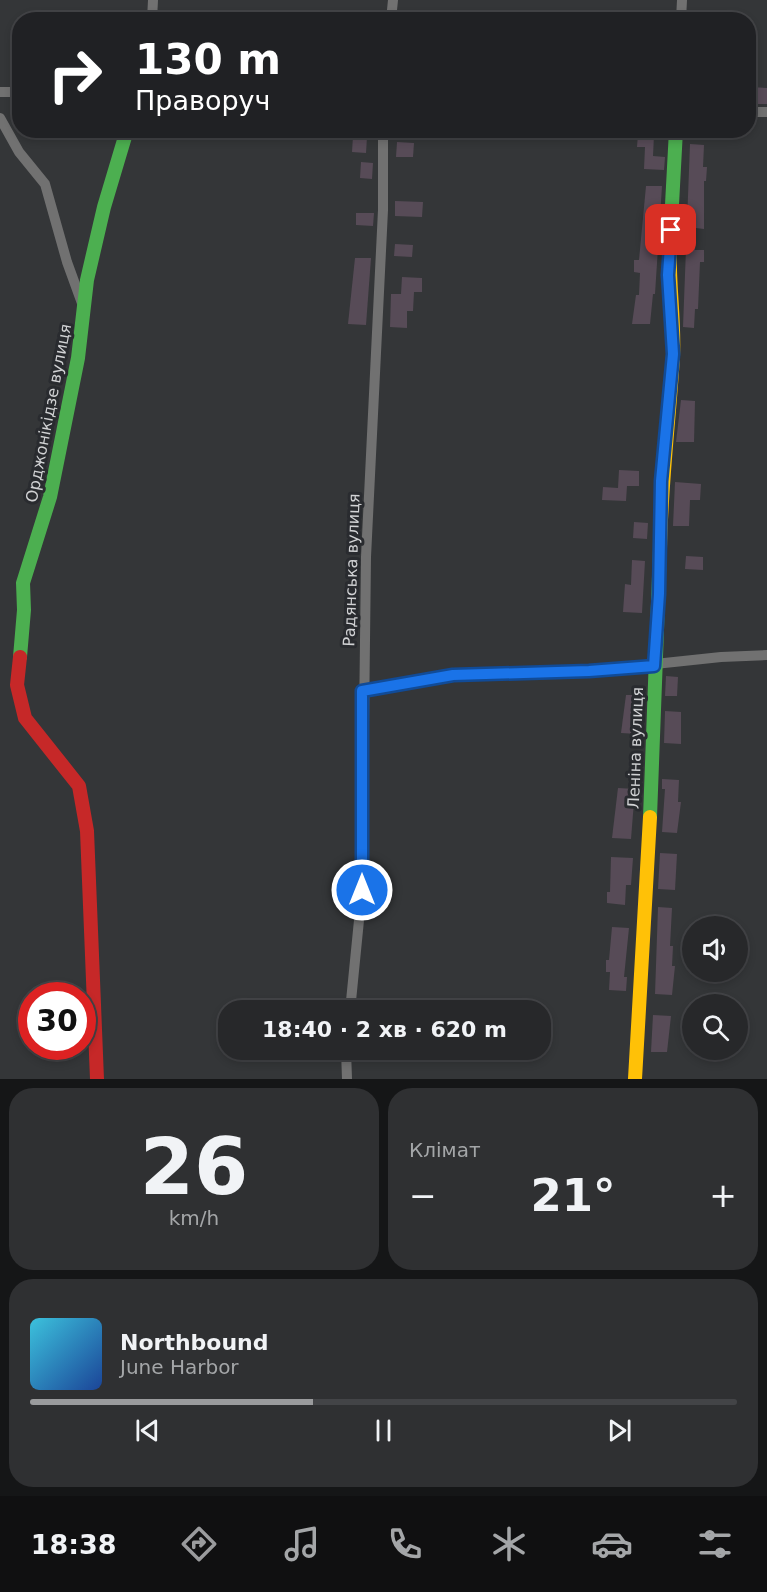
<!DOCTYPE html>
<html lang="uk">
<meta charset="utf-8">
<style>
:root{--surface:#27282a;--page:#2f3032;--text:#f1f3f6;--muted:#a4a6a8;--line:#434447;--accent:#9a9b9d}
body{margin:0;font-family:"DejaVu Sans",sans-serif;background:var(--page);color:var(--text);height:100vh;display:flex;flex-direction:column;font-size:22px;white-space:nowrap}
*{box-sizing:border-box;margin:0}
p{font-size:20px;color:var(--muted)}
.icon{flex:none;width:33px;height:33px;fill:none;stroke:currentColor;stroke-width:2;stroke-linecap:round;stroke-linejoin:round}
.map{position:relative;height:1079px;overflow:hidden}
.sheet{display:flex;flex-direction:column;gap:9px;padding:9px;background:#151617;flex:1}
.sheet>*{flex:none}
.guide{position:absolute;left:12px;top:12px;width:744px;height:126px;border-radius:24px;box-shadow:0 3px 9px #0003,0 0 0 2px var(--line);background:#202124;color:#fff;overflow:hidden}
.controls{position:absolute;left:682px;top:916px;display:grid;gap:12px}
.controls a{display:grid;place-items:center;width:66px;height:66px;border-radius:50%;background:var(--surface);box-shadow:0 3px 9px #0003,0 0 0 2px var(--line);font-size:30px}
.speed{position:absolute;left:18px;top:982px;display:flex;gap:12px;font-size:30px;font-weight:700;text-align:center}
.speed>*{display:grid;place-content:center;width:78px;height:78px;border-radius:50%;background:var(--surface);box-shadow:0 3px 9px #0003,0 0 0 2px var(--line);line-height:1}
.speed .limit{border:9px solid #d22;background:#fff;color:#111}
.pin{position:absolute;display:grid;place-items:center;width:51px;height:51px;color:#fff;margin:-26px;border-radius:12px;box-shadow:0 3px 9px #0006}
.me{position:absolute;width:66px;margin:-33px;rotate:0deg;stroke-linejoin:round;filter:drop-shadow(0 0 4px #0008)}
.turn{display:flex;align-items:center;gap:21px;height:126px;padding:0 24px;font-size:27px}
.turn .icon{width:78px;height:78px;stroke-width:2.5}
.turn b{display:block;font-size:42px;line-height:51px}
.big{font-size:45px;font-weight:700;line-height:1.1}
.sheet .widget{flex:1;display:flex;flex-direction:column;justify-content:center;gap:9px;min-width:0;padding:0 21px;border-radius:24px;background:var(--page)}
.sheet .dial{align-items:center;gap:0}
.dial b{font-size:78px;line-height:1}
.song{display:flex;align-items:center;gap:18px}
.cover{width:72px;height:72px;border-radius:9px;background:linear-gradient(135deg,hsl(190 70% 55%),hsl(220 70% 35%))}
.played{height:6px;border-radius:3px;background:linear-gradient(90deg,var(--accent) 40%,var(--line) 40%)}
.keys{display:flex;justify-content:space-around;direction:ltr}
.heat{display:flex;justify-content:space-between;align-items:center;font-size:33px;direction:ltr}
.sheet .tiles{flex:1;display:grid;gap:9px;grid-template-columns:1fr 1fr}
.widget:last-child{grid-column:span 2}
.trip{position:absolute;left:218px;top:1000px;width:333px;height:60px;border-radius:24px;background:var(--surface);box-shadow:0 3px 9px #0003,0 0 0 2px var(--line);font-weight:700;line-height:60px;text-align:center}
.menu{display:flex;height:96px;justify-content:space-around;align-items:center;background:#101011;color:var(--muted)}
.menu .icon{width:42px;height:42px}
.menu .active{color:var(--accent)}
.menu b{font-size:27px;color:var(--text)}
.map>svg:first-child{display:block}
.building{fill:#574b57}
.lines{fill:none;stroke-linecap:round;stroke-linejoin:round}
.street{stroke:#717171;stroke-width:10}
.fast{stroke:#4caf50;stroke-width:14}
.slow{stroke:#ffc107;stroke-width:14}
.jam{stroke:#c62828;stroke-width:14}
.route-casing{stroke:#114b97;stroke-width:15}
.route{stroke:#1a73e8;stroke-width:10}
.labels{text-anchor:middle;stroke-width:6;stroke-linejoin:round;paint-order:stroke}
.street-label{font-size:16px;fill:#d1d2d4;stroke:#292b2f}
</style>
<div class="map">
<svg width="767" height="1079" viewBox="0 0 767 1079">
<rect width="100%" height="100%" fill="#343638"/>
<g class="building">
<path d="M748,87L767,88V104H748Z"/>
<path d="M638,134L654,135L653,156L665,157L664,170L644,169L645,147H637Z"/>
<path d="M353,136L367,137L366,153L352,152Z"/>
<path d="M397,142L414,143L413,157H396Z"/>
<path d="M690,144L704,145L703,167H707L706,181H704V229L696,228L695,250H704V262H700L698,309H695L694,328L683,327Z"/>
<path d="M361,162L373,163L372,179L360,178Z"/>
<path d="M646,186H662L655,294H653L650,324H632L636,295H639L640,273L634,272V260H639Z"/>
<path d="M395,201L423,202L422,217L395,216Z"/>
<path d="M356,213H374L373,226L356,225Z"/>
<path d="M395,244L413,245L412,257L394,256Z"/>
<path d="M355,258H371L366,325L348,324Z"/>
<path d="M402,277L422,278V292H414L413,311H407V328L390,327L391,294H401Z"/>
<path d="M681,400L695,401L694,442H676Z"/>
<path d="M619,470L639,471V486H627L626,501L602,500L603,487L618,488Z"/>
<path d="M675,482L701,484L700,500H690L689,526H673Z"/>
<path d="M634,522L648,523L647,539L633,538Z"/>
<path d="M686,556L703,557V570L685,569Z"/>
<path d="M632,560L645,561L642,613L623,612L625,584L631,585Z"/>
<path d="M666,676L678,677L677,696H665Z"/>
<path d="M626,695H638V734L621,733Z"/>
<path d="M665,711L681,712V744L664,743Z"/>
<path d="M662,779L679,780L678,802H681L677,833L662,832L665,789H662Z"/>
<path d="M618,788L635,789L631,839L612,838Z"/>
<path d="M660,853L677,854L675,890L658,889Z"/>
<path d="M611,857L633,858L631,885H626L625,905L607,903V892H610Z"/>
<path d="M658,907L672,908L670,946H673L672,966H675L672,995L655,994Z"/>
<path d="M612,927L629,928L624,977H627L626,991L609,990L610,972H606V960H609Z"/>
<path d="M653,1015L671,1016L667,1052H651Z"/>
</g>
<g class="lines">
<g class="street">
<path d="M152,20L153,0"/>
<path d="M391,20L393,0"/>
<path d="M681,20L682,0"/>
<path d="M0,92H20"/>
<path d="M748,112H767"/>
<path d="M0,118L19,152L45,184L67,262L83,306"/>
<path d="M362,691L454,675L589,671L721,657L767,655"/>
<path d="M350,1011L362,890L366,557L383,210V130"/>
<path d="M346,1050L347,1079"/>
</g>
<g class="fast">
<path d="M670,242L676,130"/>
<path d="M20,657L24,610L23,583L50,497L78,358L87,280L104,207L127,130"/>
<path d="M650,817L660,549"/>
</g>
<g class="slow">
<path d="M660,549C661,484 669,421 673,357C675,319 668,281 670,242"/>
<path d="M635,1079L650,817"/>
</g>
<path class="jam" d="M20,657L17,685L25,718L79,786L87,831L97,1079"/>
</g>
<g class="lines">
<defs>
<path id="route" d="M362,890V691L453,675L589,671L654,666L659,594L661,481L673,354L668,275L671,230"/>
</defs>
<use href="#route" class="route-casing"/>
<use href="#route" class="route"/>
</g>
<g class="labels">
<g class="street-label">
<text transform="translate(48 413) rotate(-79)" y="6">Орджонікідзе вулиця</text>
<text transform="translate(351 570) rotate(-88)" y="6">Радянська вулиця</text>
<text transform="translate(635 748) rotate(-88)" y="6">Леніна вулиця</text>
</g>
</g>
</svg>
<div class="controls">
<a><svg class="icon" aria-label="sound" viewBox="0 0 24 24"><path d="M4 9h4l5-4v14l-5-4H4zM17 9q2 3 0 6"/></svg></a>
<a><svg class="icon" aria-label="search" viewBox="0 0 24 24"><circle cx="10" cy="10" r="6"/><path d="M15 15l6 6"/></svg></a>
</div>
<div class="speed"><div class="limit">30</div></div>
<div class="pin" style="left:671px;top:230px;background:#d93025"><svg class="icon" aria-label="arrive" viewBox="0 0 24 24"><path d="M6 21V4h12l-3 4 3 4H6"/></svg></div>
<svg class="me" style="left:362px;top:890px" viewBox="-20 -20 40 40"><circle r="17" fill="#1a73e8" stroke="#fff" stroke-width="3"/><path d="M0-11L8 9 0 5-8 9z" fill="#fff"/></svg>
<div class="trip">18:40 · 2 хв · 620 m</div>
<div class="guide">
<div class="turn"><svg class="icon" aria-label="right" viewBox="0 0 24 24"><path d="M7 20v-9h11M14 6l5 5-5 5"/></svg><div><b>130 m</b>Праворуч</div></div>
</div>
</div>
<section class="sheet">
<div class="tiles">
<div class="widget dial"><b>26</b><p>km/h</p></div>
<div class="widget"><p>Клімат</p>
<div class="heat"><a>−</a><b class="big">21°</b><a>+</a></div>
</div>
<div class="widget">
<div class="song"><i class="cover"></i><div><b>Northbound</b><p>June Harbor</p></div></div>
<div class="played"></div>
<div class="keys"><svg class="icon" aria-label="previous" viewBox="0 0 24 24"><path d="M18 5L8 12l10 7zM5 5v14"/></svg><svg class="icon" aria-label="pause" viewBox="0 0 24 24"><path d="M8 5v14M16 5v14"/></svg><svg class="icon" aria-label="next" viewBox="0 0 24 24"><path d="M6 5l10 7-10 7zM19 5v14"/></svg></div>
</div>
</div>
</section>
<nav class="menu">
<b>18:38</b>
<svg class="icon active" aria-label="directions" viewBox="0 0 24 24"><path d="M12 3l9 9-9 9-9-9zM9 14v-3h6M13 9l2 2-2 2"/></svg>
<svg class="icon" aria-label="music" viewBox="0 0 24 24"><path d="M9 18V5l10-2v13"/><circle cx="6" cy="18" r="3"/><circle cx="16" cy="16" r="3"/></svg>
<svg class="icon" aria-label="phone" viewBox="0 0 24 24"><path d="M5 4h4l2 5-3 2q2 4 5 5l2-3 5 2v4C11 20 4 13 5 4z"/></svg>
<svg class="icon" aria-label="climate" viewBox="0 0 24 24"><path d="M12 3v18M4 7l16 10M4 17L20 7"/></svg>
<svg class="icon" aria-label="car" viewBox="0 0 24 24"><path d="M5 17H2v-5l4-1 3-4h7l3 4 3 1v5h-3M9 17h6M6 11h13"/><circle cx="7" cy="17" r="2"/><circle cx="17" cy="17" r="2"/></svg>
<svg class="icon" aria-label="filters" viewBox="0 0 24 24"><path d="M4 7h16M4 17h16"/><circle cx="9" cy="7" r="2"/><circle cx="15" cy="17" r="2"/></svg>
</nav>
